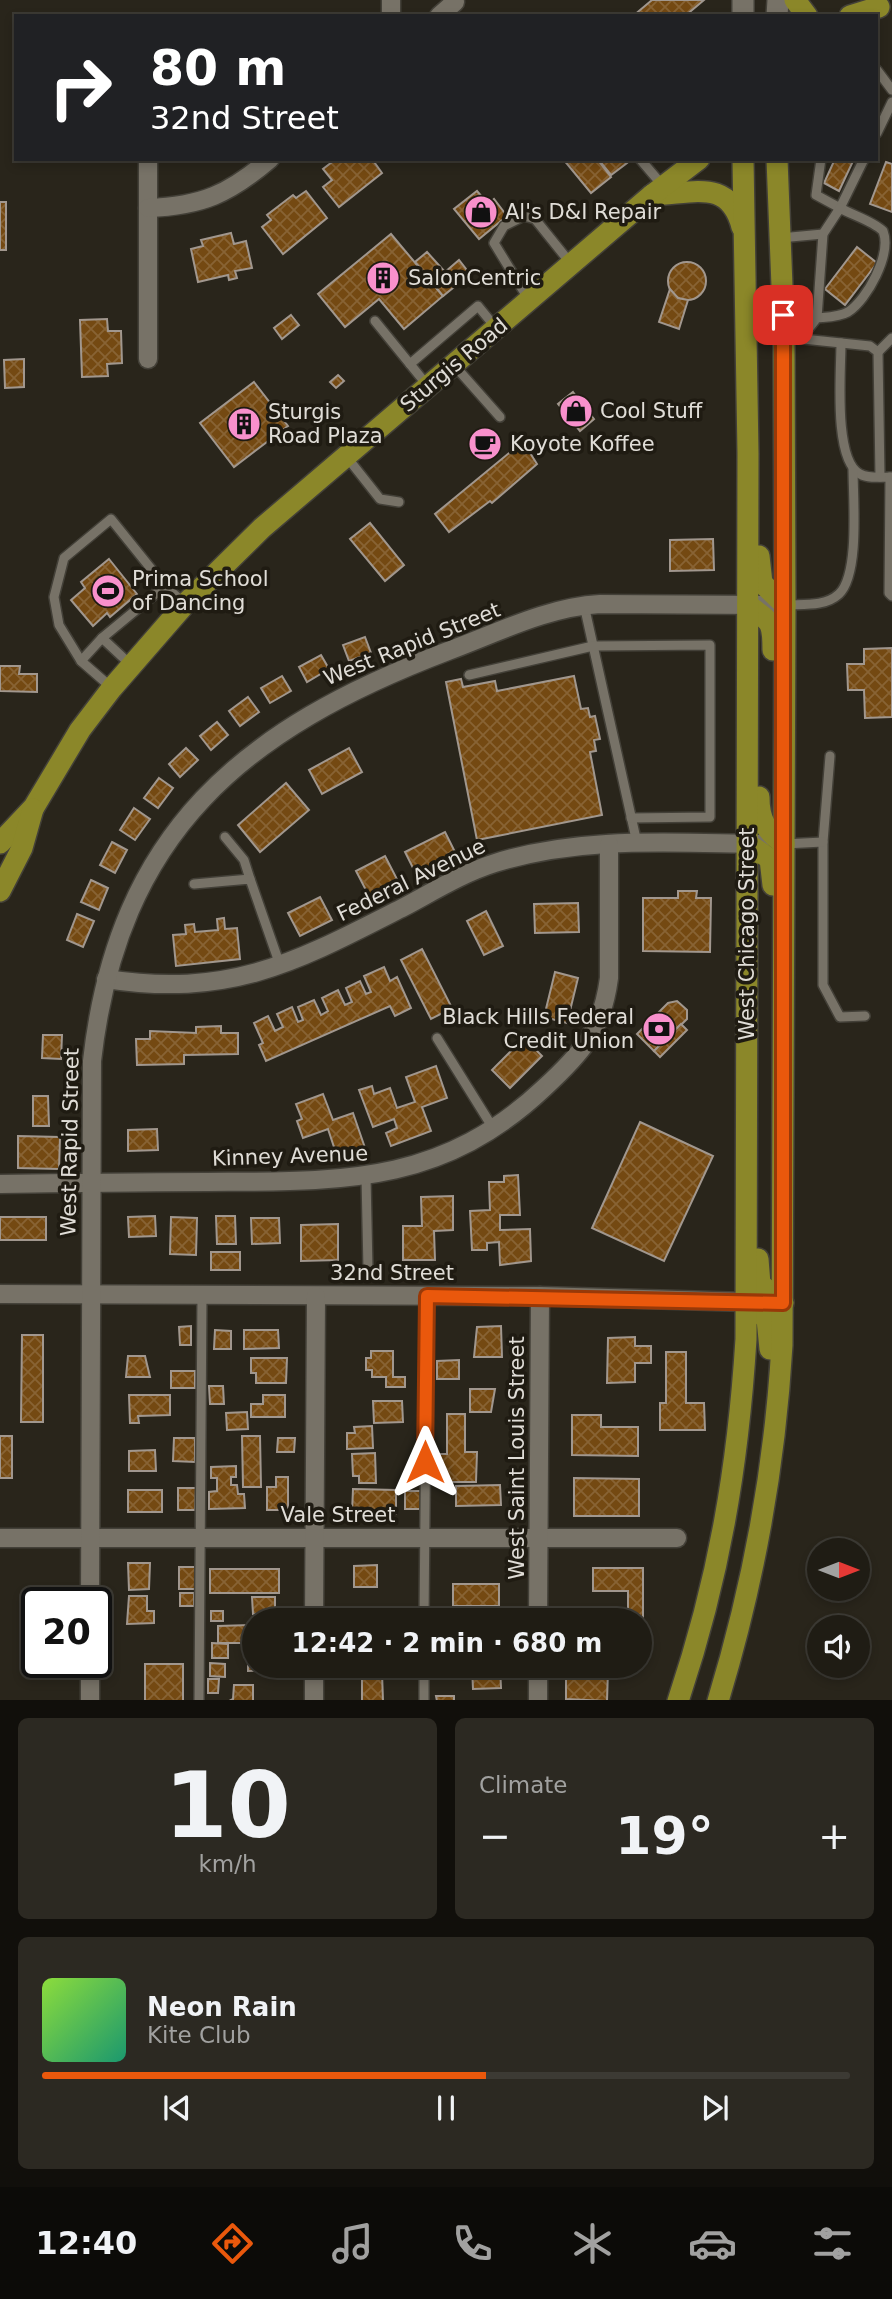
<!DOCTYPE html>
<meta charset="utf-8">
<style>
:root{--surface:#1f1c14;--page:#2c2922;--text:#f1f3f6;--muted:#a1a1a0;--line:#3c3a34;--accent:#ea580c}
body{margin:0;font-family:"DejaVu Sans",sans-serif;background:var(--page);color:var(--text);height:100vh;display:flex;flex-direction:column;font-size:26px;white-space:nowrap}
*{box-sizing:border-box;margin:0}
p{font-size:23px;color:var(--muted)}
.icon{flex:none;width:38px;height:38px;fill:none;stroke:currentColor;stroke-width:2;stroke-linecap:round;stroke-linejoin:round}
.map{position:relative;height:1700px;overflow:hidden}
.drawer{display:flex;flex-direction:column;gap:18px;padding:18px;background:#110f0b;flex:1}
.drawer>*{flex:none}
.top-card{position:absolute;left:14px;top:14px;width:864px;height:147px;border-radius:0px;box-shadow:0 4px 10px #0003,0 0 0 2px var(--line);background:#202124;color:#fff;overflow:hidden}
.needle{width:46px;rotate:90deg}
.controls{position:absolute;left:807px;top:1538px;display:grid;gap:14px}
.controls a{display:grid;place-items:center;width:63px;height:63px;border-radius:50%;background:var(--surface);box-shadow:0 4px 10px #0003,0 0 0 2px var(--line);font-size:35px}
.speed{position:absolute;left:21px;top:1587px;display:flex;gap:14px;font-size:35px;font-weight:700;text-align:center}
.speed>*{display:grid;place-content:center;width:91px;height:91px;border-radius:50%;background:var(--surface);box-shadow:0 4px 10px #0003,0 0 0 2px var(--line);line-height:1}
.speed .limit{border:4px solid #111;border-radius:10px;background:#fff;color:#111}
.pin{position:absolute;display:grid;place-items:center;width:60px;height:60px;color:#fff;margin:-30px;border-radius:14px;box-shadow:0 4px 10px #0006}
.me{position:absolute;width:77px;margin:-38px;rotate:0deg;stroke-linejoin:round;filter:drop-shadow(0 0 5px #0008)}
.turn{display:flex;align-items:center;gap:24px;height:147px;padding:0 21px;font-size:32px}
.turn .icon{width:91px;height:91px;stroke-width:2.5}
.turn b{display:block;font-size:49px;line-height:60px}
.big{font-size:52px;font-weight:700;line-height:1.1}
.drawer .widget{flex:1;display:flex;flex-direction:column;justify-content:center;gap:10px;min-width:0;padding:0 24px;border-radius:10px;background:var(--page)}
.drawer .dial{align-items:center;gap:0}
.dial b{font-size:91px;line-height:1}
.song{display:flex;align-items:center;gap:21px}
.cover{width:84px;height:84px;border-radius:10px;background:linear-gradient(135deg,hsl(90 70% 55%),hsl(160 70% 35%))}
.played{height:7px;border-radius:4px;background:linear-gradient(90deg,var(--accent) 55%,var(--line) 55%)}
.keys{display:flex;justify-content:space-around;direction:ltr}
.heat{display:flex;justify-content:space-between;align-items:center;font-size:38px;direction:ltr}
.drawer .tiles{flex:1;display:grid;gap:18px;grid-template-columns:1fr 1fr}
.widget:last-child{grid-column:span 2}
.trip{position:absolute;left:242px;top:1608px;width:410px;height:70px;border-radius:35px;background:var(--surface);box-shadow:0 4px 10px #0003,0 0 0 2px var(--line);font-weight:700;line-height:70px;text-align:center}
.menu{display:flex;height:112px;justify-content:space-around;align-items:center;background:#0c0b08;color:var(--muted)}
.menu .icon{width:49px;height:49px}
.menu .current{color:var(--accent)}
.menu b{font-size:32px;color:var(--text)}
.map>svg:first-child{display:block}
.building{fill:url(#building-cross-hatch);stroke:#a1978e;stroke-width:2}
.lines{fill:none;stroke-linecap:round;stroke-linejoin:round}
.service-casing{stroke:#434038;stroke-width:12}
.minor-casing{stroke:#434038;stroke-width:21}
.secondary-casing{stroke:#434038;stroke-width:24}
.primary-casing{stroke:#434038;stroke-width:24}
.service{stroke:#777267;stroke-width:9}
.minor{stroke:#777267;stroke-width:18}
.secondary{stroke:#777267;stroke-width:21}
.primary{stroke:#8b8729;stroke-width:21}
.route-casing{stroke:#983908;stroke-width:18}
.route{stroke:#ea580c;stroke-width:12}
.labels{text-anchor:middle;stroke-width:7;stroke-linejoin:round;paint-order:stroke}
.poi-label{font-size:21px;fill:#e0ddd7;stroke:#1f1b12;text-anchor:start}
.street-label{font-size:21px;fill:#e0ddd7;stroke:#1f1b12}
</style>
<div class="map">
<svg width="892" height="1701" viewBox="0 0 892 1701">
<defs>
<pattern id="building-cross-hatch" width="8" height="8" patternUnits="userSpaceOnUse" patternTransform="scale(1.75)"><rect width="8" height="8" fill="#744912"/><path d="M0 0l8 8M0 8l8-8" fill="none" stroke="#886334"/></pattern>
</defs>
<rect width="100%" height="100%" fill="#29251b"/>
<g class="building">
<path d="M652,0H704L685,16H633Z"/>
<path d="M336,159H372L382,173L339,207L323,187L332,180L323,169Z"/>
<path d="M563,159H597L611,177L591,193Z"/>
<path d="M598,159H624L627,163L611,175Z"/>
<path d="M835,159H854L839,191L824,183Z"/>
<path d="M886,162L892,164V212L870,204Z"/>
<path d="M306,191L327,218L283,254L262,227L271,220L267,215L293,195L296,198Z"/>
<path d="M477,191L488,204L494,199L507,216L479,239L454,209Z"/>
<rect x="0" y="202" width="6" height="48"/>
<path d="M231,233L234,244L246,241L252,268L235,271L237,278L229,280L228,275L198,282L191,249L203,246L201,240Z"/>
<path d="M391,234L443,296L404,329L379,299L345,327L318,294Z"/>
<path d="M857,247L877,263L845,305L825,289Z"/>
<path d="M427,252L445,272L459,260L470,274L443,296L415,262Z"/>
<circle cx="687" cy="281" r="19"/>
<path d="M670,289L678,298L688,300L679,329L659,322Z"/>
<path d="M291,315L299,325L282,339L274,328Z"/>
<path d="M107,319L108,331H121L122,363L107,364L108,376L82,377L80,320Z"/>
<path d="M24,359V387L5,388L4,360Z"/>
<path d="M338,375L344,381L336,388L330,382Z"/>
<path d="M254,382L288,426L234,467L200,423Z"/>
<path d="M573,392L594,419L580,431L558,404Z"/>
<path d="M520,444L525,445L537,464L492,503L490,501L449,532L435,514Z"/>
<path d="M370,523L404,565L385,581L350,539Z"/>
<path d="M713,539L714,570L670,571V540Z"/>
<path d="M109,559L137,594L110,617L107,613L93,626L71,600L85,588L81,582Z"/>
<path d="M365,637L371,653L349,661L343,645Z"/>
<path d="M892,648V717L865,718L864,690H848L847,664H864V649Z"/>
<path d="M321,655L329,669L307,682L299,667Z"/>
<path d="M0,666H20L19,674H37V692L0,691Z"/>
<path d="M282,676L291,691L270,703L261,688Z"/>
<path d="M574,676L581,709L588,708L590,717L595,716L600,739L594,740L596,751L590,752L602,815L477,840L446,682L461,679L463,687L495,681L497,691Z"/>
<path d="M248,697L259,712L240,726L229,711Z"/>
<path d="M217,722L228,735L211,750L200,736Z"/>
<path d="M186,748L198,760L180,777L169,764Z"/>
<path d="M349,748L362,772L322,794L309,770Z"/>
<path d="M159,778L173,788L158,808L144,798Z"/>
<path d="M286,783L309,810L260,852L238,825Z"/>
<path d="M134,808L150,819L135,840L120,830Z"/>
<path d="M445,832L456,854L416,874L405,852Z"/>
<path d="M112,842L127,850L115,873L100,865Z"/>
<path d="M385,856L399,883L370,898L356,871Z"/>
<path d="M91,880L108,888L99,910L81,902Z"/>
<path d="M678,891H697L696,898H711L710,952L643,951V898H678Z"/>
<path d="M320,897L332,920L300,936L288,913Z"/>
<path d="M578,903L579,932L535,933L534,904Z"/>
<path d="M486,911L503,946L484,955L467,921Z"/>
<path d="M77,914L94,921L83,947L67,940Z"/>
<path d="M224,918L225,929L237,928L240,959L176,966L173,935L186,934L185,925L194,924L195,932L218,930L217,919Z"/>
<path d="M422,949L452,1008L431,1019L401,960Z"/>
<path d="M384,967L390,981L397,977L411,1008L395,1016L390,1006L266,1061L259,1045L263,1043L254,1023L268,1016L275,1031L283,1027L277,1014L292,1007L298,1022L303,1020L298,1007L314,1000L321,1015L328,1011L322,998L338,990L345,1005L352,1002L346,988L360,981L366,994L371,992L364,976Z"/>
<path d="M555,972L578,978L567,1023L544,1017Z"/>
<path d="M677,1001L687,1010V1019L654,1051L637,1034L668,1003Z"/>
<path d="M681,1024L687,1030L660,1057L654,1051Z"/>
<path d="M221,1026V1033H238V1054L184,1055V1064L137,1065L136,1039H150V1031L196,1033V1027Z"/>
<path d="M43,1035H62L61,1059L42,1058Z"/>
<path d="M524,1038L542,1056L510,1088L492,1070Z"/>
<path d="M436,1066L447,1098L422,1107L431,1131L391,1146L386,1133L397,1128L394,1119L373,1127L359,1090L372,1086L374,1094L390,1088L397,1108L415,1102L406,1077Z"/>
<path d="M323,1094L333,1120L353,1113L365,1148L336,1153L328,1129L303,1138L297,1121L302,1119L296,1104Z"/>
<path d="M33,1096H48L49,1126H33Z"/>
<path d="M640,1122L713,1156L664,1261L592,1228Z"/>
<path d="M157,1129L158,1150L128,1151V1130Z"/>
<path d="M18,1136L60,1137L59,1169L18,1168Z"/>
<path d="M518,1175L520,1215H500V1230L530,1229L531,1261L500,1265L499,1242L487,1243V1250H472L470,1211L490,1210L489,1182H504V1176Z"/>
<path d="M453,1196V1230L434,1231L435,1260H403V1226H422L421,1197Z"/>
<path d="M155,1216L156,1236L129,1237L128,1217Z"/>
<path d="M216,1216H235L236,1244H217Z"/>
<rect x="0" y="1217" width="46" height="23"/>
<path d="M171,1217L197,1218L196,1255L170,1254Z"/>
<path d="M251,1218H279L280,1243L252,1244Z"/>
<path d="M338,1224V1260L301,1261V1225Z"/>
<rect x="211" y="1252" width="29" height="18"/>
<path d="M191,1326V1345H180L179,1327Z"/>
<path d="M501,1326L502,1357H474L477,1327Z"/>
<path d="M215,1330L231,1331V1349H214Z"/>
<path d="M244,1330H278L279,1348L244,1349Z"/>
<path d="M22,1335H43V1422H21Z"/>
<path d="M635,1337V1346H651V1363H635V1382L607,1383L608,1338Z"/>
<path d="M371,1351H393V1377H405V1387H386V1377H372V1370H366V1358H371Z"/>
<path d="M666,1352H686V1403H704L705,1430H660V1403H666Z"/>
<path d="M128,1356H145L150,1377H126Z"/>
<path d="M251,1358H287L286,1383H256V1373H251Z"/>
<path d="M459,1360V1379H437V1361Z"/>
<rect x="171" y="1371" width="24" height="17"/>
<path d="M209,1386H223L224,1404H210Z"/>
<path d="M470,1389H495L491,1412H470Z"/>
<path d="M129,1395H170V1415L138,1416L139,1423H130Z"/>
<path d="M263,1395H285V1417H251V1404H263Z"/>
<path d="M373,1401H402L403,1422L374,1423Z"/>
<path d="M247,1412L248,1429L227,1430L226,1413Z"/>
<path d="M447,1414H465V1452H477L476,1482H435V1454H447Z"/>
<path d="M572,1415H601V1427H638V1456L572,1455Z"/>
<path d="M372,1426L373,1448L347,1449V1433H355L354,1427Z"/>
<rect x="0" y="1436" width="12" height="42"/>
<path d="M242,1436H260L261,1487H243Z"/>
<path d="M174,1438H195V1462L173,1461Z"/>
<path d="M278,1438H295L294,1452H277Z"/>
<path d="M155,1450L156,1471H129V1451Z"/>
<path d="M375,1453L376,1483H359V1476H353L352,1454Z"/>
<path d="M236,1466V1477H231V1485H237L238,1494H244L245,1508L209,1509V1492L217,1491V1478H211V1467Z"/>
<path d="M276,1477H288V1510H267V1487H276Z"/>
<path d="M574,1478L639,1479V1516H574Z"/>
<path d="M500,1485L501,1505L456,1506V1486Z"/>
<path d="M178,1488H196L195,1510H178Z"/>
<path d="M353,1489L396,1490V1514L352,1513Z"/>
<rect x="128" y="1490" width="34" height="22"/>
<rect x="405" y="1491" width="17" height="18"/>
<path d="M128,1563H150L149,1589L129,1590Z"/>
<path d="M377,1565V1587H354V1566Z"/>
<rect x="179" y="1567" width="16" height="22"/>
<path d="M593,1568H643V1636H639V1620H628V1591H593Z"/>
<rect x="210" y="1569" width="69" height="24"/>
<rect x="453" y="1584" width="46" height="22"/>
<rect x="180" y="1593" width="14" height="13"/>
<path d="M43,1596L57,1597V1603H43Z"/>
<path d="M129,1596H147V1611H154V1623L127,1624Z"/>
<path d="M252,1597H275V1614H253Z"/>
<path d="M36,1604L37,1626H27V1618H36Z"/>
<rect x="438" y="1608" width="19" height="12"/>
<rect x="211" y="1611" width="12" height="10"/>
<path d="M250,1625V1643H218V1626Z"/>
<path d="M28,1632L37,1633V1662H28Z"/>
<path d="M212,1643L228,1644V1658H212Z"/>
<path d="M252,1648L254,1666H271L272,1670L248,1671V1660H253Z"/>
<path d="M210,1663L225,1664V1677L210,1676Z"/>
<rect x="145" y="1664" width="38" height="37"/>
<path d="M472,1666H500L501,1688L473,1689Z"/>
<path d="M566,1669L608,1670L607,1701L566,1699Z"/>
<path d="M362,1673H382L383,1701H362Z"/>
<path d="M208,1679H219L218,1693H208Z"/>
<path d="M234,1685H253V1701H229L233,1699Z"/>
<path d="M436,1696H454V1701H437Z"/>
</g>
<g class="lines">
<defs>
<g id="service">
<path d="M877,70L892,90"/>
<path d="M877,133L892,102"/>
<path d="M640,159L663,186"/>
<path d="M821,159L816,195L840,208L864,159"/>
<path d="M780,238L823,234"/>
<path d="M529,300L494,243L504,226L524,216L535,219L572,265"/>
<path d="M375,321L427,385"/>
<path d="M784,337L870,346L878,352L880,477"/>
<path d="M802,337L817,318L823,234L840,208C852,215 873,221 883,231C892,254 867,300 848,312C839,317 827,317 817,318"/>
<path d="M841,343C841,370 833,460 860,474C869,479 882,477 892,477"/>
<path d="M878,352L892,338"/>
<path d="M410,364L478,306L496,328"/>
<path d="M454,365L500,417"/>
<path d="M346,456L380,499L399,502"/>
<path d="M890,477L889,593L892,596"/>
<path d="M584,605L637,843"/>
<path d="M786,605C803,604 825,607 839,594C860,574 853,498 853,469"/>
<path d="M102,638L165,586"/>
<path d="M81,661L102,638L131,665"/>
<path d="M469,675L593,646L710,645V817L631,818"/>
<path d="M112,688L81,661L59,625L54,597L64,558L111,519L165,586L185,604"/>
<path d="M830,756L823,842V985L840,1017L865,1016"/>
<path d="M225,837L244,860L250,879"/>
<path d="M784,844L823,842"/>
<path d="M194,884L250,879L280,965"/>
<path d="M437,1038L493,1128"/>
<path d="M366,1177L368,1269"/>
<path d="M424,1620L427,1295"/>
<path d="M199,1701L202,1295"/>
<path d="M424,1701V1666"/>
</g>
<g id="minor">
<path d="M391,16V0"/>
<path d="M439,16L455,2"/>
<path d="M148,159V359"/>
<path d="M148,208C202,206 229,194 270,159"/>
<path d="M106,979C232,998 296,962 404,907C434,891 463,873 495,863C581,836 671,843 760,844"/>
<path d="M0,1184C69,1183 138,1182 207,1182C340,1181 440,1186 544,1088C582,1053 602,1031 609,978V844"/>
<path d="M0,1294L540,1296L783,1303"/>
<path d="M0,1538H677"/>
<path d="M90,1603L92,1061C118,831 243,729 448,651C497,633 547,607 600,604L785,605"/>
<path d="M314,1620L316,1296"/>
<path d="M538,1620L540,1296"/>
<path d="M90,1662V1701"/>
<path d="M314,1701V1666"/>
<path d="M538,1701V1666"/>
</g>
<g id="secondary">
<path d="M743,0V16"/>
<path d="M777,16L778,0"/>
</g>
<g id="primary">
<path d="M795,0L807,16"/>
<path d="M850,16L879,7"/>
<path d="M652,195C692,194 729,177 742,227"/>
<path d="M759,556L762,583L785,605"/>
<path d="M748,605C770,622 773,620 773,650"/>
<path d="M759,797C759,820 766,831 784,844"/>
<path d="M0,843L34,807L80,730L112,688L185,604L262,528L652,195L699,159"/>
<path d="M748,844L770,859L773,885"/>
<path d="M0,891L22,848L33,809"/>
<path d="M758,1259L760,1284L783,1303"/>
<path d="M746,1302L767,1319L770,1349"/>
<path d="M678,1701C719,1579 738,1467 746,1339L748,453L743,159"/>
<path d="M718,1701C754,1583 775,1467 782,1345L785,605L784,337L777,159"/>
</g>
</defs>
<use href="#service" class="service-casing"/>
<use href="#minor" class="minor-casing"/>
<use href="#secondary" class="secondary-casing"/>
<use href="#primary" class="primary-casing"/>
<use href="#service" class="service"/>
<use href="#minor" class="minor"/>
<use href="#secondary" class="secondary"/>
<use href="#primary" class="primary"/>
</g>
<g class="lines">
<defs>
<path id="route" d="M425,1462L427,1296L783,1303V315"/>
</defs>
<use href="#route" class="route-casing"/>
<use href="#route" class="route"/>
</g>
<defs>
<symbol id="shop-disc" viewBox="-11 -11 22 22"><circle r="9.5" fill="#f890cc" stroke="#1f1b12"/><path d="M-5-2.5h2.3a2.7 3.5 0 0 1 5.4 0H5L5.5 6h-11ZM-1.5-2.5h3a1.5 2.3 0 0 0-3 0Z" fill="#111"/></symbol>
<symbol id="building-disc" viewBox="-11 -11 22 22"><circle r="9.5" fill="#f890cc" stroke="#1f1b12"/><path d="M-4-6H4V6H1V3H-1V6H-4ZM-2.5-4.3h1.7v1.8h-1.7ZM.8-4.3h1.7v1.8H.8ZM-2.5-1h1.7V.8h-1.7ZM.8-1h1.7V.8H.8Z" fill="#111"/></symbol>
<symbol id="cafe-disc" viewBox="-11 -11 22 22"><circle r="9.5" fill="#f890cc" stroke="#1f1b12"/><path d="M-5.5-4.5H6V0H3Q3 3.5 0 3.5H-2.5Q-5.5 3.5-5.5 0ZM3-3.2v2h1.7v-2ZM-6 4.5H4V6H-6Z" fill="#111"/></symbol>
<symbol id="stadium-disc" viewBox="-11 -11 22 22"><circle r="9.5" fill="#f890cc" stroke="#1f1b12"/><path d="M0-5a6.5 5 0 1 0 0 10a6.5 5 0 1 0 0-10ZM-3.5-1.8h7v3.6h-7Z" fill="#111"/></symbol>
<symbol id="bank-disc" viewBox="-11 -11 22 22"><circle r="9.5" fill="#f890cc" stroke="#1f1b12"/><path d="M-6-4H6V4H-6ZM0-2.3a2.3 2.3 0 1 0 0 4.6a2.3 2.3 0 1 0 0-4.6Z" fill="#111"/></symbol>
</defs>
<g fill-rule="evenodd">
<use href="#shop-disc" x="462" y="193" width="38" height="38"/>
<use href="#building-disc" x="364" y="259" width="38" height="38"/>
<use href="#shop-disc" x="557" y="392" width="38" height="38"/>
<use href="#building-disc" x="225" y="405" width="38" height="38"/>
<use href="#cafe-disc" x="466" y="425" width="38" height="38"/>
<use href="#stadium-disc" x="89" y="572" width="38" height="38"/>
<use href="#bank-disc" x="640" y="1010" width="38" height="38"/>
</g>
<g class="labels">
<g class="poi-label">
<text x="505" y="219">Al's D&amp;I Repair</text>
<text x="408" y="285">SalonCentric</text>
<text x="600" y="418">Cool Stuff</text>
<text x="268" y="419">Sturgis<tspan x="268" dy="24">Road Plaza</tspan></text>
<text x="510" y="451">Koyote Koffee</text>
<text x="132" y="586">Prima School<tspan x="132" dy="24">of Dancing</tspan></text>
<text x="634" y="1024" text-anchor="end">Black Hills Federal<tspan x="634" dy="24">Credit Union</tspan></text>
</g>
<g class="street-label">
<text transform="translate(454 365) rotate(-40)" y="7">Sturgis Road</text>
<text transform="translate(412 644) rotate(-22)" y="7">West Rapid Street</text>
<text transform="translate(411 880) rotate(-26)" y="7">Federal Avenue</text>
<text transform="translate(747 934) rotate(-90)" y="7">West Chicago Street</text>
<text transform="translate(70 1142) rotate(-89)" y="7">West Rapid Street</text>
<text transform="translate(290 1156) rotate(-2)" y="7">Kinney Avenue</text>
<text x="392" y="1280">32nd Street</text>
<text transform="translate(517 1458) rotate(-90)" y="7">West Saint Louis Street</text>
<text x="338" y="1522">Vale Street</text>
</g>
</g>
</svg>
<div class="controls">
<a><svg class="needle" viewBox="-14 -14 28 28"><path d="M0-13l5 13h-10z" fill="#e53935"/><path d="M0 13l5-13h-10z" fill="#a1a1a0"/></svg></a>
<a><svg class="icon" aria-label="sound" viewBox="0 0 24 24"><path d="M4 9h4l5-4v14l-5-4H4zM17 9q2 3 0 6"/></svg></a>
</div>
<div class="speed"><div class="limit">20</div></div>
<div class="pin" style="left:783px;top:315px;background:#d93025"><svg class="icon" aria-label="arrive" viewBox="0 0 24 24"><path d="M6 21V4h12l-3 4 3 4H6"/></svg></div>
<svg class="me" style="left:425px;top:1462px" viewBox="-20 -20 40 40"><path d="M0-17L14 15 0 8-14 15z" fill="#ea580c" stroke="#fff" stroke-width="4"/></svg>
<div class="trip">12:42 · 2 min · 680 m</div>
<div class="top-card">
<div class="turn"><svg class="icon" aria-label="right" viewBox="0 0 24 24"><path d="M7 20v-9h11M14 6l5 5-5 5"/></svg><div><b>80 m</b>32nd Street</div></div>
</div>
</div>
<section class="drawer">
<div class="tiles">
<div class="widget dial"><b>10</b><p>km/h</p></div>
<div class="widget"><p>Climate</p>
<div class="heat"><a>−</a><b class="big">19°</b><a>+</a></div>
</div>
<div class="widget">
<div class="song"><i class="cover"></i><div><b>Neon Rain</b><p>Kite Club</p></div></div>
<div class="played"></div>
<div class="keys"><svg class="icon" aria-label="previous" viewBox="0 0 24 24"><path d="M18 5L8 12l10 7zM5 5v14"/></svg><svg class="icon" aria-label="pause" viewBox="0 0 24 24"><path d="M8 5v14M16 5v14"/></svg><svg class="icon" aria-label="next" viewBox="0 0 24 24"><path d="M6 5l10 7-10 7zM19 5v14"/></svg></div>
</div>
</div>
</section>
<nav class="menu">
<b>12:40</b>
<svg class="icon current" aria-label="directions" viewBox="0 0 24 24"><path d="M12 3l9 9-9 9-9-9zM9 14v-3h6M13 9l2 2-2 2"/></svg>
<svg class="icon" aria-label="music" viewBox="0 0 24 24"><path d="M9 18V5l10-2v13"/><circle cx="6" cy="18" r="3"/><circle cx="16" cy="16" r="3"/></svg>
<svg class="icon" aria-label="phone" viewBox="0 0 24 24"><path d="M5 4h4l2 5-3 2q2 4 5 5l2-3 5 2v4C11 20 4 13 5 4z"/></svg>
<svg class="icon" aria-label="climate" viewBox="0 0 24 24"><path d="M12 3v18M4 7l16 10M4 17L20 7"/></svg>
<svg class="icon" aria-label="car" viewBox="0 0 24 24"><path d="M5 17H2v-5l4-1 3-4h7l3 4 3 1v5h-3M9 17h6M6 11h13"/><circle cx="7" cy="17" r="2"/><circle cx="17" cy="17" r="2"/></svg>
<svg class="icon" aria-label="filters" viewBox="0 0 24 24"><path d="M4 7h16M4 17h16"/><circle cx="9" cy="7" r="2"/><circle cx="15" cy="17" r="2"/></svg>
</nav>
